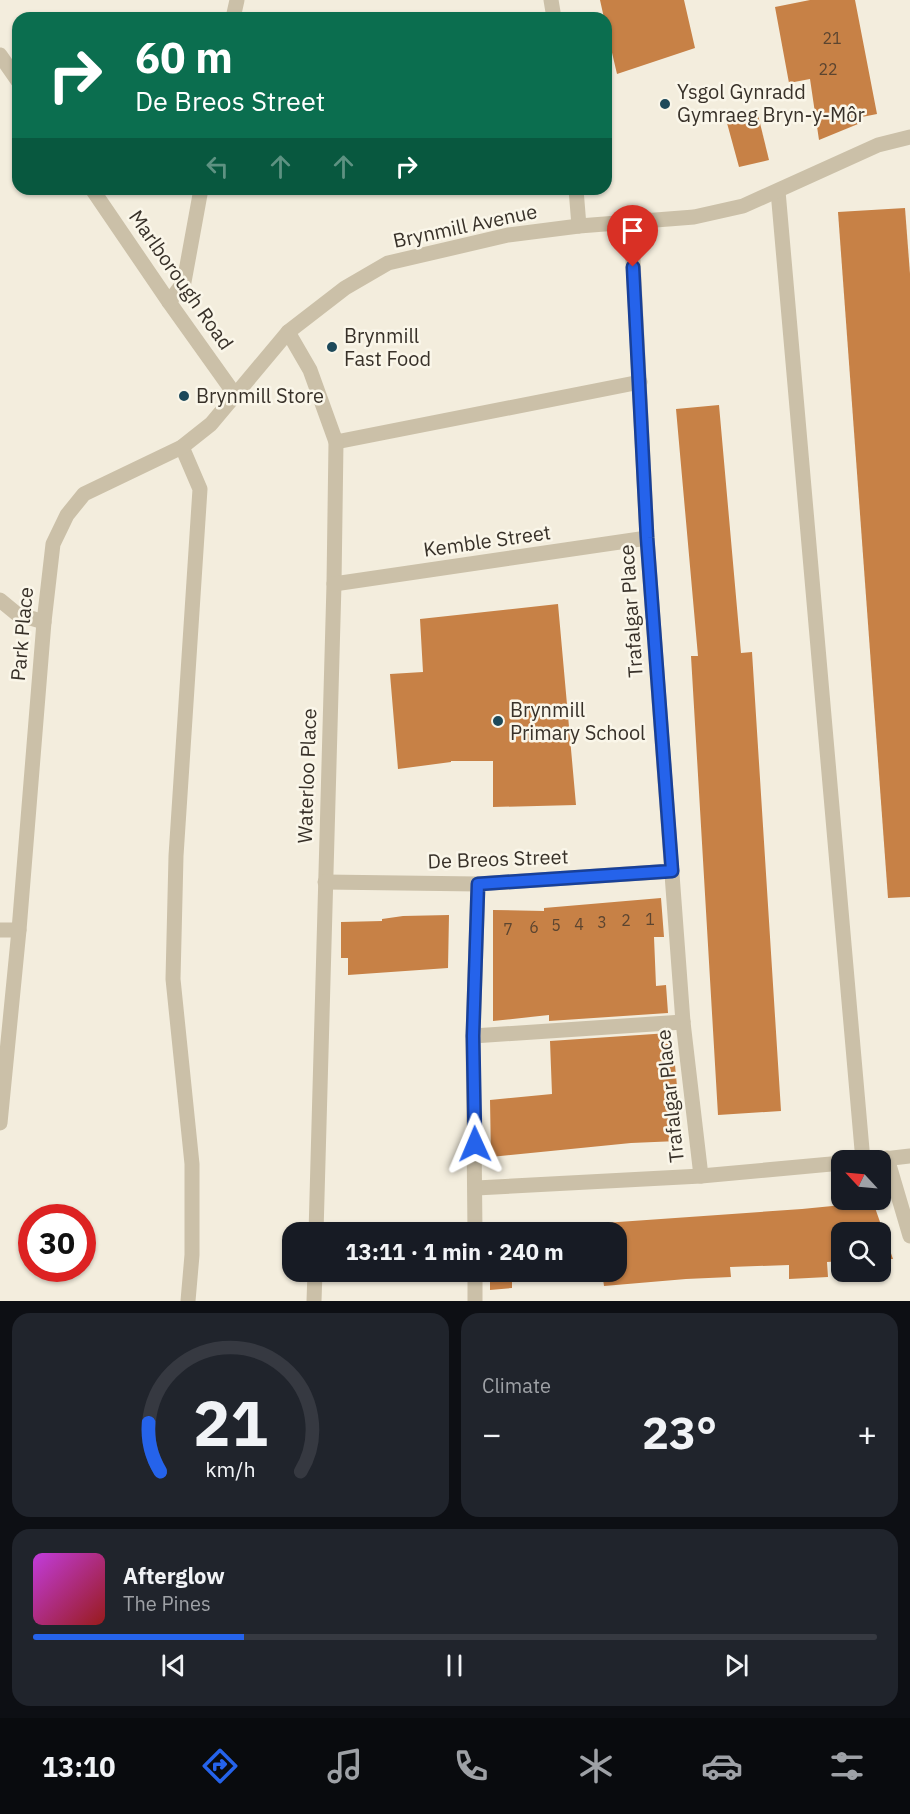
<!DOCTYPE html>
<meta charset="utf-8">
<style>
:root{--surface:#171b24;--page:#20242c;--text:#f1f3f6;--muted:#9ea1a6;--line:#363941;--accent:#2563eb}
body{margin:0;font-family:"IBM Plex Sans",sans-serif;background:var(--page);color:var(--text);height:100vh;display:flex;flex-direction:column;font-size:22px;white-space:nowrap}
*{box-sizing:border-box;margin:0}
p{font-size:20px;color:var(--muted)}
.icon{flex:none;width:33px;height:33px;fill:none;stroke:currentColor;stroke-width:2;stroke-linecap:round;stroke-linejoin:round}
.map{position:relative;height:1301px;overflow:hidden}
.details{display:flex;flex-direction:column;gap:12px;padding:12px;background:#0d0f14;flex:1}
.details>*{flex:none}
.guide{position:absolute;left:12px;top:12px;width:600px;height:183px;border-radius:18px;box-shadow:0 2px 4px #0004;background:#0b6e4f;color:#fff;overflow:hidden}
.needle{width:39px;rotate:296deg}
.fabs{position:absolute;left:831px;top:1150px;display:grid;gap:12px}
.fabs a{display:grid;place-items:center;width:60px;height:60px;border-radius:12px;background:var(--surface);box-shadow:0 2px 4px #0004;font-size:30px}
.speed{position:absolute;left:18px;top:1204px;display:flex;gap:12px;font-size:30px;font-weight:700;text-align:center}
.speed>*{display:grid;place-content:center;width:78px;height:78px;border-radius:50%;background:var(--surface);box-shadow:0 2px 4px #0004;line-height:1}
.speed .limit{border:9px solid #d22;background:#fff;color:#111}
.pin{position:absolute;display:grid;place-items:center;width:51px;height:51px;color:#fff;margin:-62px -26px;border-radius:50% 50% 50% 0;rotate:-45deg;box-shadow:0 0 6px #0007}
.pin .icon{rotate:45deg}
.me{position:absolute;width:66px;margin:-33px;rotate:359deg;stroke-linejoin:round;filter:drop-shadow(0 0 4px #0008)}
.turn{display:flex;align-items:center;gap:21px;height:126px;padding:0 24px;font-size:27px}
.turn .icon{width:78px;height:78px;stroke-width:2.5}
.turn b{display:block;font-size:42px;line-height:51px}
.lanes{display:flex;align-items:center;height:57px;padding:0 24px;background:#0003;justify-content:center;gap:30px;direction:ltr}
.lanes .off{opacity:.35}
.big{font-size:45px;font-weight:700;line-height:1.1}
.details .card{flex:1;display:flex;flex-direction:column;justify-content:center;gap:9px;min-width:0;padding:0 21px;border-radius:18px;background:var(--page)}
.details .dial{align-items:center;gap:0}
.dial svg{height:156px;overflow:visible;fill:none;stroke:var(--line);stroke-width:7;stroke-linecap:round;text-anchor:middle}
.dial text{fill:var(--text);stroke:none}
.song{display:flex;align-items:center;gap:18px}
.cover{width:72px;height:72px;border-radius:9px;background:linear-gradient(135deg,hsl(290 70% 55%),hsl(0 70% 35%))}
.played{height:6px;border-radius:3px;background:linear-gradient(90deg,var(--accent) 25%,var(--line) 25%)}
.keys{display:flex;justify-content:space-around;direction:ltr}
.heat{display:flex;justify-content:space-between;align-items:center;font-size:33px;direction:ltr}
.details .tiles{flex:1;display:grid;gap:12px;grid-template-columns:1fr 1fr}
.card:last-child{grid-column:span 2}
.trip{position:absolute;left:282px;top:1222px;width:345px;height:60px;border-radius:18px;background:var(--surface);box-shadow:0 2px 4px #0004;font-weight:700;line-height:60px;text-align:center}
.menu{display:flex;height:96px;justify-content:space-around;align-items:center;background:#090b0e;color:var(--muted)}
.menu .icon{width:42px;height:42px}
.menu .selected{color:var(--accent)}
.menu b{font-size:27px;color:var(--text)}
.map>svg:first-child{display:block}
.building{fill:#c78146}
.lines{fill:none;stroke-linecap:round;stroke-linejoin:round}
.service{stroke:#cbc0a8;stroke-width:15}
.minor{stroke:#cbc0a8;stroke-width:15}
.route-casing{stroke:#184099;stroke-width:15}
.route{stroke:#2563eb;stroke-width:10}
.poi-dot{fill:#1d495a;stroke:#faf6e9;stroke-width:2}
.labels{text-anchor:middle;stroke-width:5;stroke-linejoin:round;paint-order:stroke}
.number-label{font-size:16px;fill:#5c4530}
.poi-label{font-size:20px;fill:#383129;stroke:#faf6e9;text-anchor:start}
.street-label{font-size:20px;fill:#383129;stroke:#faf6e9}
</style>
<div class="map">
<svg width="910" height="1301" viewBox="0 0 910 1301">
<rect width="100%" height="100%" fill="#f3eddd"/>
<g class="building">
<path d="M600,0H684L695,48L617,74L606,27V18H604Z"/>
<path d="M810,0H855L877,114L857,118L858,124L819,140L810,79L789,83L775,7Z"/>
<path d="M758,115L769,160L739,167L727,123Z"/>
<path d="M905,208L910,274V897L888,898L838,212Z"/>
<path d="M719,405L741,653L752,652L781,1111L718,1115L691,656H698L676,409Z"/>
<path d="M558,604L576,805L493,807V761H451V762L398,769L390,674L423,672L420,619Z"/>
<path d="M661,898L664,937H654L656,986L666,985L668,1013L549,1021V1015L493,1021V910L544,911V908Z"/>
<path d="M449,915L448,968L348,975V958H341V922L382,921V919L403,916Z"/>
<path d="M669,1033L670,1065H675L680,1118H676L678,1141L631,1143L491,1157L490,1100L552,1094L550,1041Z"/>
<path d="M873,1202L893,1259H880V1233H842V1261L827,1262L828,1277L789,1279V1265L730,1267L731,1277L686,1279L604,1286L602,1272H616V1233H490V1231L802,1209Z"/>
<path d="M490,1272H586L556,1275L512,1276V1288L490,1290Z"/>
</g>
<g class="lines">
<g class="service">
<path d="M778,191L863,1161"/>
<path d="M336,442L640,382"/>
<path d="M182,447L200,489L176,856L173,979L192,1164V1255L188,1301"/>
<path d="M0,930H19"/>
<path d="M473,1036L683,1022"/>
</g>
<g class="minor">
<path d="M551,0L554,18"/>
<path d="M233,18L237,0"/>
<path d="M0,55L18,81"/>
<path d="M92,189L169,302L236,396"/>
<path d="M576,189L579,226"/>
<path d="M631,221L647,538L683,1022L701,1176"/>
<path d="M169,302L184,282L201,189"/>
<path d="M288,332L310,370L336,442L334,584L316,1233"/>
<path d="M334,584L647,538"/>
<path d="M0,600L17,614L44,622"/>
<path d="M325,882L478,884L672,871"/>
<path d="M0,1123L19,930L44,622L53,544L67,515L84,494L182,447L211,424L288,332L345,288L388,263L508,235L579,226L694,217L743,206L878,145L910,137"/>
<path d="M887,1158L910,1236"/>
<path d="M867,1161L910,1156"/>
<path d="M476,1188L701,1176L842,1163"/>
<path d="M475,1233L473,1036L478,884"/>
<path d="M314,1301L315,1272"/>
<path d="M475,1301V1272"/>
</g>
</g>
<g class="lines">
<defs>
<path id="route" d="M475,1144L473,1036L478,884L672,871L647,538L633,267"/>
</defs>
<use href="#route" class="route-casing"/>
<use href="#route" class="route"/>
</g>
<g class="poi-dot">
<circle cx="665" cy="104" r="6"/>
<circle cx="332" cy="347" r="6"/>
<circle cx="184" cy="396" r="6"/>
<circle cx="498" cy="721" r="6"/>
</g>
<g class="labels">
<g class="number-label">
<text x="832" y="44">21</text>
<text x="828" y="75">22</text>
<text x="650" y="925">1</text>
<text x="626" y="926">2</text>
<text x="602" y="928">3</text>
<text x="579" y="930">4</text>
<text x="556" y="931">5</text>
<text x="534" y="933">6</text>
<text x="508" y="935">7</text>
</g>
<g class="poi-label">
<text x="677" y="99">Ysgol Gynradd<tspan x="677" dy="23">Gymraeg Bryn-y-Môr</tspan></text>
<text x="344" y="343">Brynmill<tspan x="344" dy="23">Fast Food</tspan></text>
<text x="196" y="403">Brynmill Store</text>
<text x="510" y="717">Brynmill<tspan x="510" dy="23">Primary School</tspan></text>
</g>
<g class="street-label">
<text transform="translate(465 226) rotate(-12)" y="7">Brynmill Avenue</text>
<text transform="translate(181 280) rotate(55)" y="7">Marlborough Road</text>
<text transform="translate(487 541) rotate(-8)" y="7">Kemble Street</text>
<text transform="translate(631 611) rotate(-94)" y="7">Trafalgar Place</text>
<text transform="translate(22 634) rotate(-85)" y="7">Park Place</text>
<text transform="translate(307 776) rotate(-88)" y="7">Waterloo Place</text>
<text transform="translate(498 859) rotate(-2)" y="7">De Breos Street</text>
<text transform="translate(670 1096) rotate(-96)" y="7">Trafalgar Place</text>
</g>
</g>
</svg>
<div class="fabs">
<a><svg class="needle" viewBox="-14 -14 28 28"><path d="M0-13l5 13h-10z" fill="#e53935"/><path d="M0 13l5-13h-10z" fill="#9ea1a6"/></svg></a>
<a><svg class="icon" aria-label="search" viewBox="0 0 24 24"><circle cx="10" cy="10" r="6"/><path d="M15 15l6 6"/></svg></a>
</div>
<div class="speed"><div class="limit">30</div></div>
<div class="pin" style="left:633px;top:267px;background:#d93025"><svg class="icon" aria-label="arrive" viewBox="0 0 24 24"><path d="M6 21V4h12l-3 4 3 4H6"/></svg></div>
<svg class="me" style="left:475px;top:1144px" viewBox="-20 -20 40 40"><path d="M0-17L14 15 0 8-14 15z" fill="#2563eb" stroke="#fff" stroke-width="4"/></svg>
<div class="trip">13:11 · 1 min · 240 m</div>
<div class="guide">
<div class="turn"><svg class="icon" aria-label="right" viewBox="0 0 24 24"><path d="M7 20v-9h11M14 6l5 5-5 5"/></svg><div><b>60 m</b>De Breos Street</div></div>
<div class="lanes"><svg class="icon off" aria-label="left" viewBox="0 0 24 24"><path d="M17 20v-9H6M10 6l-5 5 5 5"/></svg><svg class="icon off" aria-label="ahead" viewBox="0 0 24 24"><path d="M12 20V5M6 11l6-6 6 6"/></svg><svg class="icon off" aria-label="ahead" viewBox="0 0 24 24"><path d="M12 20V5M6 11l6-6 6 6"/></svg><svg class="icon" aria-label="right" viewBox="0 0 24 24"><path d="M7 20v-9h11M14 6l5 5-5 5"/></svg></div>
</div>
</div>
<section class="details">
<div class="tiles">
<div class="card dial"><svg viewBox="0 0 100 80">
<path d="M14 69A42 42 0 1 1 86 69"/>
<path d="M14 69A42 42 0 0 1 8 44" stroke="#2563eb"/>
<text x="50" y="56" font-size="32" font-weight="700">21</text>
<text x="50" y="72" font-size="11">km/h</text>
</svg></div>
<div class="card"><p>Climate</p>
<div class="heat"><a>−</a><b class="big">23°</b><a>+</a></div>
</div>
<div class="card">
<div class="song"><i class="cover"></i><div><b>Afterglow</b><p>The Pines</p></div></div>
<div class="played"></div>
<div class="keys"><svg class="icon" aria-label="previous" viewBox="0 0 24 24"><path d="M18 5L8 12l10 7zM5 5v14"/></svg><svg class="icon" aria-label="pause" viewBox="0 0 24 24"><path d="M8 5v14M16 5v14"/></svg><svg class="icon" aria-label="next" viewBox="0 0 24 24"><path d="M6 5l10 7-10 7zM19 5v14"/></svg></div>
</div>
</div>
</section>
<nav class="menu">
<b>13:10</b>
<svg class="icon selected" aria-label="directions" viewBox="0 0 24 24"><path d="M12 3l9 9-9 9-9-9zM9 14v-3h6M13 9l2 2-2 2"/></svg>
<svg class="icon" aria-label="music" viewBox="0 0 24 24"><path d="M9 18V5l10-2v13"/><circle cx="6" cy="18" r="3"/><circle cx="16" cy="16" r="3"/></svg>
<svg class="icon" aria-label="phone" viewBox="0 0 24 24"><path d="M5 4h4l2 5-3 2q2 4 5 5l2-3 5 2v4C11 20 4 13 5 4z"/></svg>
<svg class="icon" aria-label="climate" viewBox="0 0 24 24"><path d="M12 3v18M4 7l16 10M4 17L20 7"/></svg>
<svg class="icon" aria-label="car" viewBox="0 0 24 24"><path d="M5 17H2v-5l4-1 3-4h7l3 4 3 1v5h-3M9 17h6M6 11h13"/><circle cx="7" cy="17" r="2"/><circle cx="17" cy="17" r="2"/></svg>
<svg class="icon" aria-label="filters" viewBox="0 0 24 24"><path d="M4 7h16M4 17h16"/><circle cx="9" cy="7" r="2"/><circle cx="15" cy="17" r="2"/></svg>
</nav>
